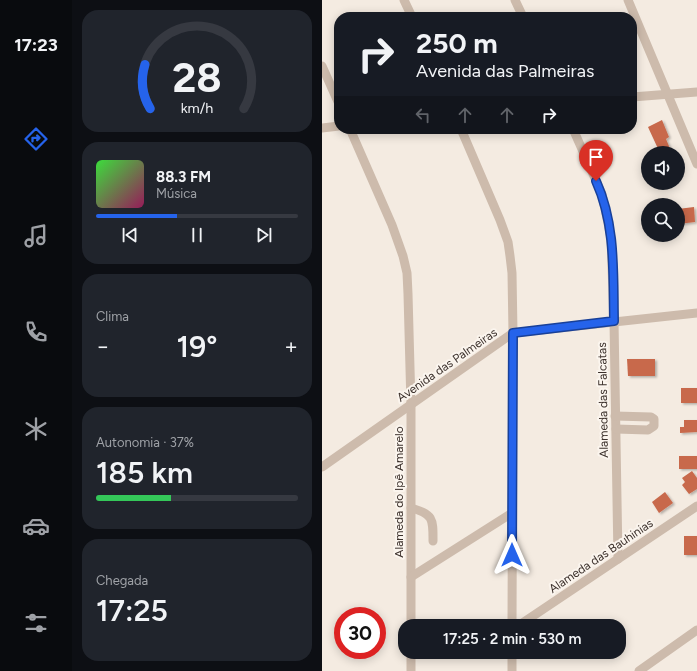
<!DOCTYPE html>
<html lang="pt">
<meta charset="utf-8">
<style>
:root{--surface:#171b24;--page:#20242c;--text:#f1f3f6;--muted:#9ea1a6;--line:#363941;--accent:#2563eb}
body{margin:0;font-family:Figtree,sans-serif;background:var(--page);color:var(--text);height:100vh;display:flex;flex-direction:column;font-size:15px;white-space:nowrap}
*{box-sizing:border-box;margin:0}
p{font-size:13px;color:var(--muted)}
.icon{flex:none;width:22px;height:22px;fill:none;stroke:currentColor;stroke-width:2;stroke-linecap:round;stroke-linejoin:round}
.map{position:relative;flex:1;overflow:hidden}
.side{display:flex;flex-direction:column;gap:10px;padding:10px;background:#0d0f14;width:250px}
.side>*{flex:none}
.guide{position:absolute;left:12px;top:12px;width:303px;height:122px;border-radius:16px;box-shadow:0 2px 10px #0003;background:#171b24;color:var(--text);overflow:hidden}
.tools{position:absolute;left:319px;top:146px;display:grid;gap:8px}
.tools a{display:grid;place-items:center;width:44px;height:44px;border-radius:50%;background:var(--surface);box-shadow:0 2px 10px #0003;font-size:20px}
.speed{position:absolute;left:12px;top:607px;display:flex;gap:8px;font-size:20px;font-weight:700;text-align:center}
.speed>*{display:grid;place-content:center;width:52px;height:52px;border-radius:50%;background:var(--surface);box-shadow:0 2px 10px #0003;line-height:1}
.speed .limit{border:6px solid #d22;background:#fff;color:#111}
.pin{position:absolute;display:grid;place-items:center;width:34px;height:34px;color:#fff;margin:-41px -17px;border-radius:50% 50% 50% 0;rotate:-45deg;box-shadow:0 0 4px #0007}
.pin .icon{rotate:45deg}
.me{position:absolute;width:44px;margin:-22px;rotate:0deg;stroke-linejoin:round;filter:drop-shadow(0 0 3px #0008)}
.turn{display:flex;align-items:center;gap:14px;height:84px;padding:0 16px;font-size:18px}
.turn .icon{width:52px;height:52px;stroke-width:2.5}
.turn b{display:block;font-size:28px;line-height:34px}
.lanes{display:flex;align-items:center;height:38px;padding:0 16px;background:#0003;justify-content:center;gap:20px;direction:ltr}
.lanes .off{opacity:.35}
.big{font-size:30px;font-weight:600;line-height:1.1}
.side .card{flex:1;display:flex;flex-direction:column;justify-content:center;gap:6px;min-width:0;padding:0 14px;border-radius:16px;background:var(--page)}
.side .dial{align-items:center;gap:0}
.dial svg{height:104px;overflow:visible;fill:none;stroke:var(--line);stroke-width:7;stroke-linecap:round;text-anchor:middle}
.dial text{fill:var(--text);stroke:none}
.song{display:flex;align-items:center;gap:12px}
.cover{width:48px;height:48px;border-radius:6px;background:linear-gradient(135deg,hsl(120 70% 55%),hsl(330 70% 35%))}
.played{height:4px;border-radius:2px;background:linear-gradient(90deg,var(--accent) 40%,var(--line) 40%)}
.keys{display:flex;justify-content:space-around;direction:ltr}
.heat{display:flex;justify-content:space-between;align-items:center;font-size:22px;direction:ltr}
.charge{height:6px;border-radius:3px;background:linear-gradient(90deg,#34c759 37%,var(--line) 0)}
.trip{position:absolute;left:76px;top:619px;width:228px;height:40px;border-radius:16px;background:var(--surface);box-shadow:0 2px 10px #0003;font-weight:600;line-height:40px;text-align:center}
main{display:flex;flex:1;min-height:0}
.tab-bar{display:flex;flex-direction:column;width:72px;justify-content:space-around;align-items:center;background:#090b0e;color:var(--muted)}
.tab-bar .icon{width:28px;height:28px}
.tab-bar .selected{color:var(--accent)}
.tab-bar b{font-size:18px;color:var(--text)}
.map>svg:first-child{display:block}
.building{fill:#c8694b;filter:url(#shadow)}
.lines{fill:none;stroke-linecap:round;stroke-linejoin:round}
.minor{stroke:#cdbbac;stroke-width:9}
.route-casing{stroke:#184099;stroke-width:10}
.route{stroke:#2563eb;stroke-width:7}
.labels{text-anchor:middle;stroke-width:4;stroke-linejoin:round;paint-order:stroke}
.street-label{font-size:12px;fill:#3b302b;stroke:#fbf5ee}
</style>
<main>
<nav class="tab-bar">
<b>17:23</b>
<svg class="icon selected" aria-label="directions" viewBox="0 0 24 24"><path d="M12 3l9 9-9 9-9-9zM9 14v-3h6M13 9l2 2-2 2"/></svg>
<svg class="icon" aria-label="music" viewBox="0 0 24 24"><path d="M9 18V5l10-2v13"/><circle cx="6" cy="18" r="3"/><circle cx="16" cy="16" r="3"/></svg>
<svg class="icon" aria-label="phone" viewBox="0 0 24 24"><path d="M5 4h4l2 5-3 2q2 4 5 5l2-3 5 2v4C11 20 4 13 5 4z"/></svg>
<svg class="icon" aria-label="climate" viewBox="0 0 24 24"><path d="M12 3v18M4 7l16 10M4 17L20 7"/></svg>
<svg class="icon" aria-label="car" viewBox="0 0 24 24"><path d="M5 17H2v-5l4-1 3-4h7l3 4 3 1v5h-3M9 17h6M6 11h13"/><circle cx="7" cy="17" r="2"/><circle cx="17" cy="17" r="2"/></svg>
<svg class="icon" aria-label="filters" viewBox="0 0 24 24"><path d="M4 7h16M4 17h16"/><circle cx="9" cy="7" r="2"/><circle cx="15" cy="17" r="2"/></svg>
</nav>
<section class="side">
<div class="card dial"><svg viewBox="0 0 100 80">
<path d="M14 69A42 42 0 1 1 86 69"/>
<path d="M14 69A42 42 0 0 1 10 35" stroke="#2563eb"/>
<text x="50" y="56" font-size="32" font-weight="700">28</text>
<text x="50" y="72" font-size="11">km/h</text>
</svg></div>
<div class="card">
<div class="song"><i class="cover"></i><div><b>88.3 FM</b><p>Música</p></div></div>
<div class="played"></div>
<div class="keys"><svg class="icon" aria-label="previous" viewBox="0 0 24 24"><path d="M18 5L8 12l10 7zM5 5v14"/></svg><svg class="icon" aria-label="pause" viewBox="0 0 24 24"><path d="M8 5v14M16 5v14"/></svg><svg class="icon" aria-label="next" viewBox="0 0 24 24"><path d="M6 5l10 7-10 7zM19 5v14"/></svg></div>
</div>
<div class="card"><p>Clima</p>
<div class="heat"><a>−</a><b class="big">19°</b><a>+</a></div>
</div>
<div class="card"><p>Autonomia · 37%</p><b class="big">185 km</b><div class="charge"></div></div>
<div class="card"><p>Chegada</p><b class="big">17:25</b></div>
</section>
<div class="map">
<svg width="375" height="671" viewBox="0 0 375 671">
<defs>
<filter id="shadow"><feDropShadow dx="2" dy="1.5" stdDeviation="1" flood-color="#0004"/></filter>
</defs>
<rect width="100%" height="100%" fill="#f4ebe1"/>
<g class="building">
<path d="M340,120L347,137L344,139L349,151L344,153H338L326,127Z"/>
<path d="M372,207L373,222L356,224V209Z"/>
<path d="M305,359H333V376H306Z"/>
<rect x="359" y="388" width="16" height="15"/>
<path d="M362,420H375V432L358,433V427H362Z"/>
<rect x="357" y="456" width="18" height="13"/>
<path d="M370,471L375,478V489L367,494L360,485L363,482L360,478Z"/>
<path d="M343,492L351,503L337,513L330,502Z"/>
<rect x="362" y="536" width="13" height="19"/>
</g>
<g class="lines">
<g class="minor">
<path d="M82,0L90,17"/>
<path d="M193,0L201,17"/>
<path d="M306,0L375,164"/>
<path d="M0,66L17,104"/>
<path d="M310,97L375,92"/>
<path d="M0,128L17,126"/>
<path d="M28,129L70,225L81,256L85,273L86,294L89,405V626"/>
<path d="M139,129L178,220L186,242L188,256L190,273L191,333L190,626"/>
<path d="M251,129L280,194L289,238L292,321L296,559"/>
<path d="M293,416L329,417L332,419V426L326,430L294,429"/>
<path d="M0,467L191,333L375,313"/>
<path d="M89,508C112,514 111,520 111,541"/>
<path d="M89,577L190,513"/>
<path d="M196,626L375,506"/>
<path d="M89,671V652"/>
<path d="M190,671V652"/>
<path d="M317,671L375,630"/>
</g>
</g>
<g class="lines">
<defs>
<path id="route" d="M190,555L191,333L292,321C291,274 294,225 274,181"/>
</defs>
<use href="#route" class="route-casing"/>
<use href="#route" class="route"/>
</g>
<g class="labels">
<g class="street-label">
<text transform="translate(125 365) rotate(-35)" y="4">Avenida das Palmeiras</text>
<text transform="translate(281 400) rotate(-91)" y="4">Alameda das Falcatas</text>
<text transform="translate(77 492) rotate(-90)" y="4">Alameda do Ipê Amarelo</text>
<text transform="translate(279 556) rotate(-34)" y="4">Alameda das Bauhinias</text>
</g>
</g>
</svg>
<div class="tools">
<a><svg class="icon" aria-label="sound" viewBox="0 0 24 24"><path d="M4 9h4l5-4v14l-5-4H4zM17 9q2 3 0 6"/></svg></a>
<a><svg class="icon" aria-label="search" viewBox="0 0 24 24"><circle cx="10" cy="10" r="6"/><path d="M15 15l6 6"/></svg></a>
</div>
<div class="speed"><div class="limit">30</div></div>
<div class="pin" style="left:274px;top:181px;background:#d93025"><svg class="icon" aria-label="arrive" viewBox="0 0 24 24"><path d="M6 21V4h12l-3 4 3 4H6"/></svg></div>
<svg class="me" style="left:190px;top:555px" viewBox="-20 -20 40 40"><path d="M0-17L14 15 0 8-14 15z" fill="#2563eb" stroke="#fff" stroke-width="4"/></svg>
<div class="trip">17:25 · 2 min · 530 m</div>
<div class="guide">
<div class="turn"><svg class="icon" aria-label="right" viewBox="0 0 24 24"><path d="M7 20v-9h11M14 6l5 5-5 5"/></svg><div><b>250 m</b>Avenida das Palmeiras</div></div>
<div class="lanes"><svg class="icon off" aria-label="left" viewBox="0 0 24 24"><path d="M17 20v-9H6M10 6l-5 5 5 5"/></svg><svg class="icon off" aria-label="ahead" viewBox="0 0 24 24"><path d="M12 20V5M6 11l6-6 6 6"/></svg><svg class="icon off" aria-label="ahead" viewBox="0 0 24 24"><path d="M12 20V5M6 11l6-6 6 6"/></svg><svg class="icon" aria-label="right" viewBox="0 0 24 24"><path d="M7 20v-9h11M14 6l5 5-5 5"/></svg></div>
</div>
</div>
</main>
